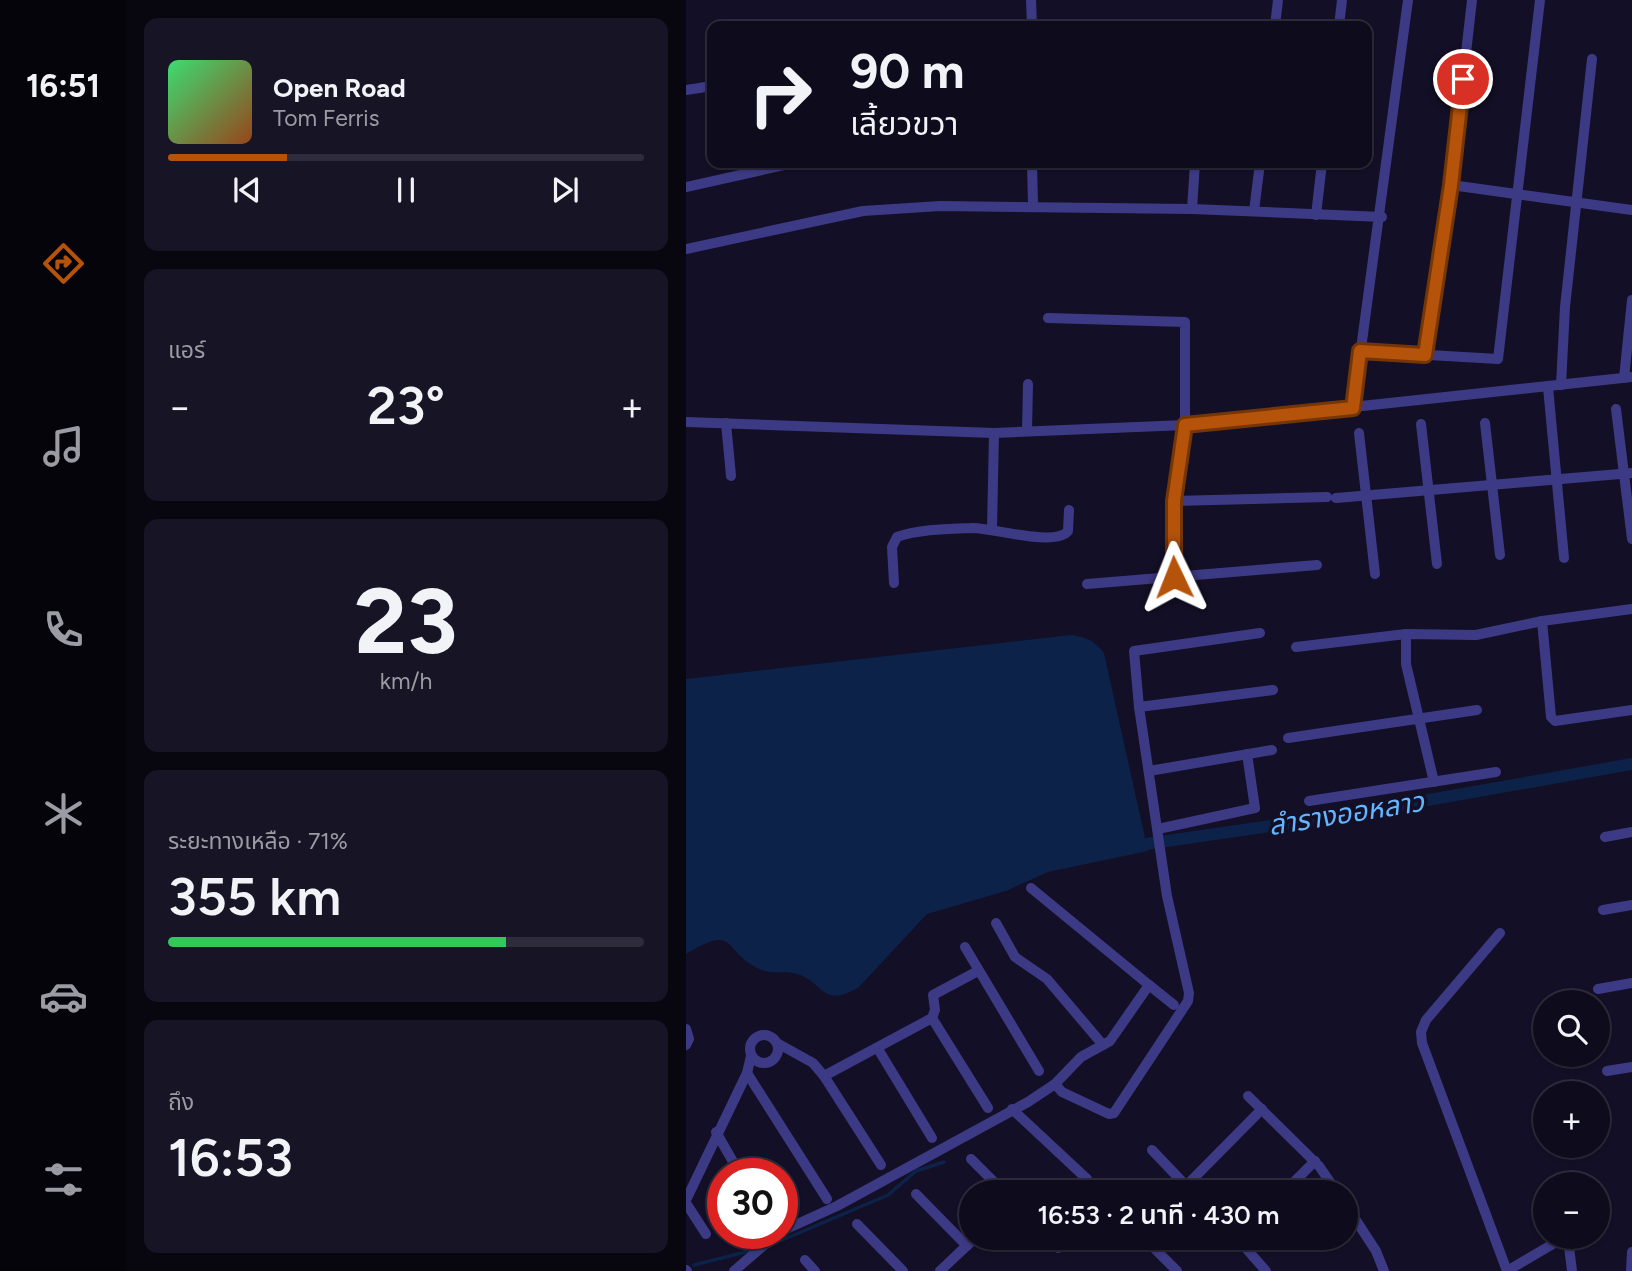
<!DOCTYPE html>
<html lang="th">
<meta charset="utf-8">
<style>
:root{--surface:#0e0b1c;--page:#171425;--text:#f1f3f6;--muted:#9b9ba3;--line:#2e2b3b;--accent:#b45309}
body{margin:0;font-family:Figtree,"Noto Sans Thai",sans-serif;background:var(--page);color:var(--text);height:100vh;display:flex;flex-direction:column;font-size:26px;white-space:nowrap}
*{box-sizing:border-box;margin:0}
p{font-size:23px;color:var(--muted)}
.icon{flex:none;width:38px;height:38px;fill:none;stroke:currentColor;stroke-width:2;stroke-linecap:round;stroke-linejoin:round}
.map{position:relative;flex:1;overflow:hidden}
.sheet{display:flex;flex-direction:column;gap:18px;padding:18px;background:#08060f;width:560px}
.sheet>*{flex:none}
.top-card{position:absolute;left:21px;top:21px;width:665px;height:147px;border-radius:14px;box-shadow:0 2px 5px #0004,0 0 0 2px var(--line);background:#0e0b1c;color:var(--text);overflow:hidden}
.controls{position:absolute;left:847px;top:990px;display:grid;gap:14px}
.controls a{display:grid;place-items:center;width:77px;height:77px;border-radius:50%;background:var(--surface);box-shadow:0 2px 5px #0004,0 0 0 2px var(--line);font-size:35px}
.speed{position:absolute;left:21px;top:1158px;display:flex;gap:14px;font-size:35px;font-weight:700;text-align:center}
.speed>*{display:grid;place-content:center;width:91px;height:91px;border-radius:50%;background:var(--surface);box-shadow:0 2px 5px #0004,0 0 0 2px var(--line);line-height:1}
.speed .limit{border:10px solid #d22;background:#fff;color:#111}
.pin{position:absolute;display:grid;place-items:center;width:60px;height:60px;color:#fff;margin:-30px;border:4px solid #fff;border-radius:50%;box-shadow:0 2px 7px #0007}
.me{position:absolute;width:77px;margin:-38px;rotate:358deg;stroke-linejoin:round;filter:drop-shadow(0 0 5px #0008)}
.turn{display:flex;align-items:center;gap:24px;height:147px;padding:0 28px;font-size:32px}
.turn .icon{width:91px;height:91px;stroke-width:2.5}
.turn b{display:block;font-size:49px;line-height:60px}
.big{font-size:52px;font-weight:600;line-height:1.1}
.sheet .card{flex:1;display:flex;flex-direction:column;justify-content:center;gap:10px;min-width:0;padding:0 24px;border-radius:14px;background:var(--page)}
.sheet .dial{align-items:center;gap:0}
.dial b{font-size:91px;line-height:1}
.song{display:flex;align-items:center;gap:21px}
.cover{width:84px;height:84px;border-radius:10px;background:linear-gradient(135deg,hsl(140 70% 55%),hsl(20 70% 35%))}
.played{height:7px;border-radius:4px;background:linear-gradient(90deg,var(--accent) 25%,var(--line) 25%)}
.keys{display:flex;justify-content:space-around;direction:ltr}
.heat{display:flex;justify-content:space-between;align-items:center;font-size:38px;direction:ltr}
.charge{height:10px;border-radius:5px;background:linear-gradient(90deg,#34c759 71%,var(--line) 0)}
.trip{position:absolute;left:273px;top:1180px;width:399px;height:70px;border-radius:35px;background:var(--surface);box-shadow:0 2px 5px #0004,0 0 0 2px var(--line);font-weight:600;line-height:70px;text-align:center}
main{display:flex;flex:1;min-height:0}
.tab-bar{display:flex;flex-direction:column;width:126px;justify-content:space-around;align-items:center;background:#06040b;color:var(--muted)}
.tab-bar .icon{width:49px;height:49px}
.tab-bar .on{color:var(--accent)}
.tab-bar b{font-size:32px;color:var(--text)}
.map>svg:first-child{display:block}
.water{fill:#0c2248}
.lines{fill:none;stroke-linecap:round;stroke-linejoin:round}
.stream{stroke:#0c2248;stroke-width:3.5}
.canal{stroke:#0c2248;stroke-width:12}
.minor{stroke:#3d3a85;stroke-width:10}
.route-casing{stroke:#753606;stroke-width:18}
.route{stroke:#b45309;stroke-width:12}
.labels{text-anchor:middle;stroke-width:7;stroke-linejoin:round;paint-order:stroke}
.water-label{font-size:28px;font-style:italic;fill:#62b6ff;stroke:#130f26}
</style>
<main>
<nav class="tab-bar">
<b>16:51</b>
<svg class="icon on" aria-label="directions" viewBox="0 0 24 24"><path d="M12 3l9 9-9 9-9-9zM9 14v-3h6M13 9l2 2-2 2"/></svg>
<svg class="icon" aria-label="music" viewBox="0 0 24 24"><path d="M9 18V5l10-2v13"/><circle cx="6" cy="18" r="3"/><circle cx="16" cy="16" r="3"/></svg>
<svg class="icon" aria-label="phone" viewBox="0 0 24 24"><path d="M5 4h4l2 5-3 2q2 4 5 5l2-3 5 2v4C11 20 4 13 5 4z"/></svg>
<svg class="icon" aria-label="climate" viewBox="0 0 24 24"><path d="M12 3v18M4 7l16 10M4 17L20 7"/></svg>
<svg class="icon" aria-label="car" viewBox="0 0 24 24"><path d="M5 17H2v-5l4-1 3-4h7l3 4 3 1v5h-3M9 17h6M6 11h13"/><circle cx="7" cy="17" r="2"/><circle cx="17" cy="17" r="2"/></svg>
<svg class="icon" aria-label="filters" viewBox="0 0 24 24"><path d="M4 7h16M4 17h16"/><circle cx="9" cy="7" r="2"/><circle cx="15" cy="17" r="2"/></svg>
</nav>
<section class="sheet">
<div class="card">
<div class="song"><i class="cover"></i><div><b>Open Road</b><p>Tom Ferris</p></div></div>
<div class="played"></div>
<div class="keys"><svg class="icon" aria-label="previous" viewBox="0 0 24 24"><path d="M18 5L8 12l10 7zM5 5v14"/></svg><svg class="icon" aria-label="pause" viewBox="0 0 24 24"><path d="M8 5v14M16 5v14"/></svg><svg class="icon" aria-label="next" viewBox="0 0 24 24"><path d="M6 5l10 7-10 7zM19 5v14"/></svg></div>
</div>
<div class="card"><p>แอร์</p>
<div class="heat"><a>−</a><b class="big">23°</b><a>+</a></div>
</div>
<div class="card dial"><b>23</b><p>km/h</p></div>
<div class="card"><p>ระยะทางเหลือ · 71%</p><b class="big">355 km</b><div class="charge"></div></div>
<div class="card"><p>ถึง</p><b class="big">16:53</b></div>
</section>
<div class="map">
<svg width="946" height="1271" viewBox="0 0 946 1271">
<rect width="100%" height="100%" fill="#130f26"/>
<path class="water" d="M385,635C400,637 409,641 418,653L462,851L362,872L320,891L241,914L173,987C136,1010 137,981 111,974C99,970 85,975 73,969C35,951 52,923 0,954V679Z"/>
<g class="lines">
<g class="stream">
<path d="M82,1246L202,1195L230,1171L258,1162"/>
<path d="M8,1265L67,1250"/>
</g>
<path class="canal" d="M446,846L646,817L946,764"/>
<g class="minor">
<path d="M345,0L346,26"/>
<path d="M589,26L592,0"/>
<path d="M653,26L656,0"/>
<path d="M0,90L26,86"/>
<path d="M346,163L347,205"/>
<path d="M765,185L946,210"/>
<path d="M0,187L107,163"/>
<path d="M506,209L509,163"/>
<path d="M568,211L574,163"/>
<path d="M630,215L636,163"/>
<path d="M0,249L177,211L254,206L506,209L696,217"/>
<path d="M362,318L499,322V425L488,501V577"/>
<path d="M674,351L812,359L854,0"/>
<path d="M739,355L765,185L786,0"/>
<path d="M938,378L946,300"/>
<path d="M875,385L879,307L906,59"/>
<path d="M862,387L878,558"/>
<path d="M667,408L722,0"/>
<path d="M930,409L946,539"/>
<path d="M0,422L308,433L499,425L946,377"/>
<path d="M40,423L45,476"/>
<path d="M799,423L814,555"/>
<path d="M735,424L751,564"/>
<path d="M341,431L342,384"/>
<path d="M673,433L689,574"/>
<path d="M650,498L946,473"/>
<path d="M488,501L641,497"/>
<path d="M306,529L308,433"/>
<path d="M208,583L206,547L211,537C234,529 263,529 287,528C306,528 370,547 382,531L383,510"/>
<path d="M401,584L631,565"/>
<path d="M856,621L865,717L869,721L946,710"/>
<path d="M720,634V664L748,782"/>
<path d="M610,647L720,634L790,635L856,621L946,609"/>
<path d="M453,707L587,690"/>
<path d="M602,738L791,710"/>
<path d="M463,771L586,750"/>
<path d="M623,801L810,772"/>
<path d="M472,829L569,808L561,754"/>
<path d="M919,837L946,832"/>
<path d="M917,910L946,905"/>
<path d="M310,923L329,957L361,979L417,1045"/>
<path d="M814,933L740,1020L735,1032L736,1043L821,1271"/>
<path d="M279,947L353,1071"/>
<path d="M463,985L488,1005"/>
<path d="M912,989L946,983"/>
<path d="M246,1018L302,1108"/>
<path d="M0,1029L3,1039L0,1045"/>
<circle cx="78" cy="1049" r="14"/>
<path d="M91,1043L127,1063L138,1076L246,1018L249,1010L247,995L292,971"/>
<path d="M192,1049L246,1138"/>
<path d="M921,1071L946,1067"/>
<path d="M61,1073L141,1199"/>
<path d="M138,1076L195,1165"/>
<path d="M369,1084L376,1092L423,1114L428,1113L502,1001L503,993L481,896L453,707L448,651L574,633"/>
<path d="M562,1096L633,1166L651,1192"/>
<path d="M326,1109L401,1179"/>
<path d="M30,1132L54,1174"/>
<path d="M466,1150L506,1192"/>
<path d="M285,1159L318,1192"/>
<path d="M500,1186L576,1109"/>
<path d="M598,1192L629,1161"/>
<path d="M230,1194L281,1246"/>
<path d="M0,1200L61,1073L65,1056"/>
<path d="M0,1203L20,1234"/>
<path d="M660,1205L690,1251L698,1271"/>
<path d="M171,1224L217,1271"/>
<path d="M96,1231L151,1206L342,1102L369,1084L395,1057L424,1041L463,985L345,888"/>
<path d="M362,1237L372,1248"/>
<path d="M457,1237L491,1271"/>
<path d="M550,1237L580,1271"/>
<path d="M119,1260L129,1271"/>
<path d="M0,1270L1,1271"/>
<path d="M48,1271L91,1234"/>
<path d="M254,1271L290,1237"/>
<path d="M821,1271L872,1241L878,1240L883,1247L886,1271"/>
<path d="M945,1271L946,1252"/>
</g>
</g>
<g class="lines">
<defs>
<path id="route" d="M488,577V501L499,425L667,408L674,351L739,355L765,185L777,79"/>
</defs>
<use href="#route" class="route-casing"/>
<use href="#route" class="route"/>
</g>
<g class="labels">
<g class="water-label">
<text transform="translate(660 813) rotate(-9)" y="10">ลำรางออหลาว</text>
</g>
</g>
</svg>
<div class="controls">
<a><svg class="icon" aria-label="search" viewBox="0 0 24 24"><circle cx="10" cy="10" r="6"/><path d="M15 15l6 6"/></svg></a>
<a>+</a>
<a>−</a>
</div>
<div class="speed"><div class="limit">30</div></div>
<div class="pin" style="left:777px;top:79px;background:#d93025"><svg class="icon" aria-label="arrive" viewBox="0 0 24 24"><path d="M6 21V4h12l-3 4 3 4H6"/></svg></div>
<svg class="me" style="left:488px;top:577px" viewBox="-20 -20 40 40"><path d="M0-17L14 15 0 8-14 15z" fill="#b45309" stroke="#fff" stroke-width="4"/></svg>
<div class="trip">16:53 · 2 นาที · 430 m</div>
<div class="top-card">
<div class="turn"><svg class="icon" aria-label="right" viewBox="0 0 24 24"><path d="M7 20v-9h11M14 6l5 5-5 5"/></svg><div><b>90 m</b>เลี้ยวขวา</div></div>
</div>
</div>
</main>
